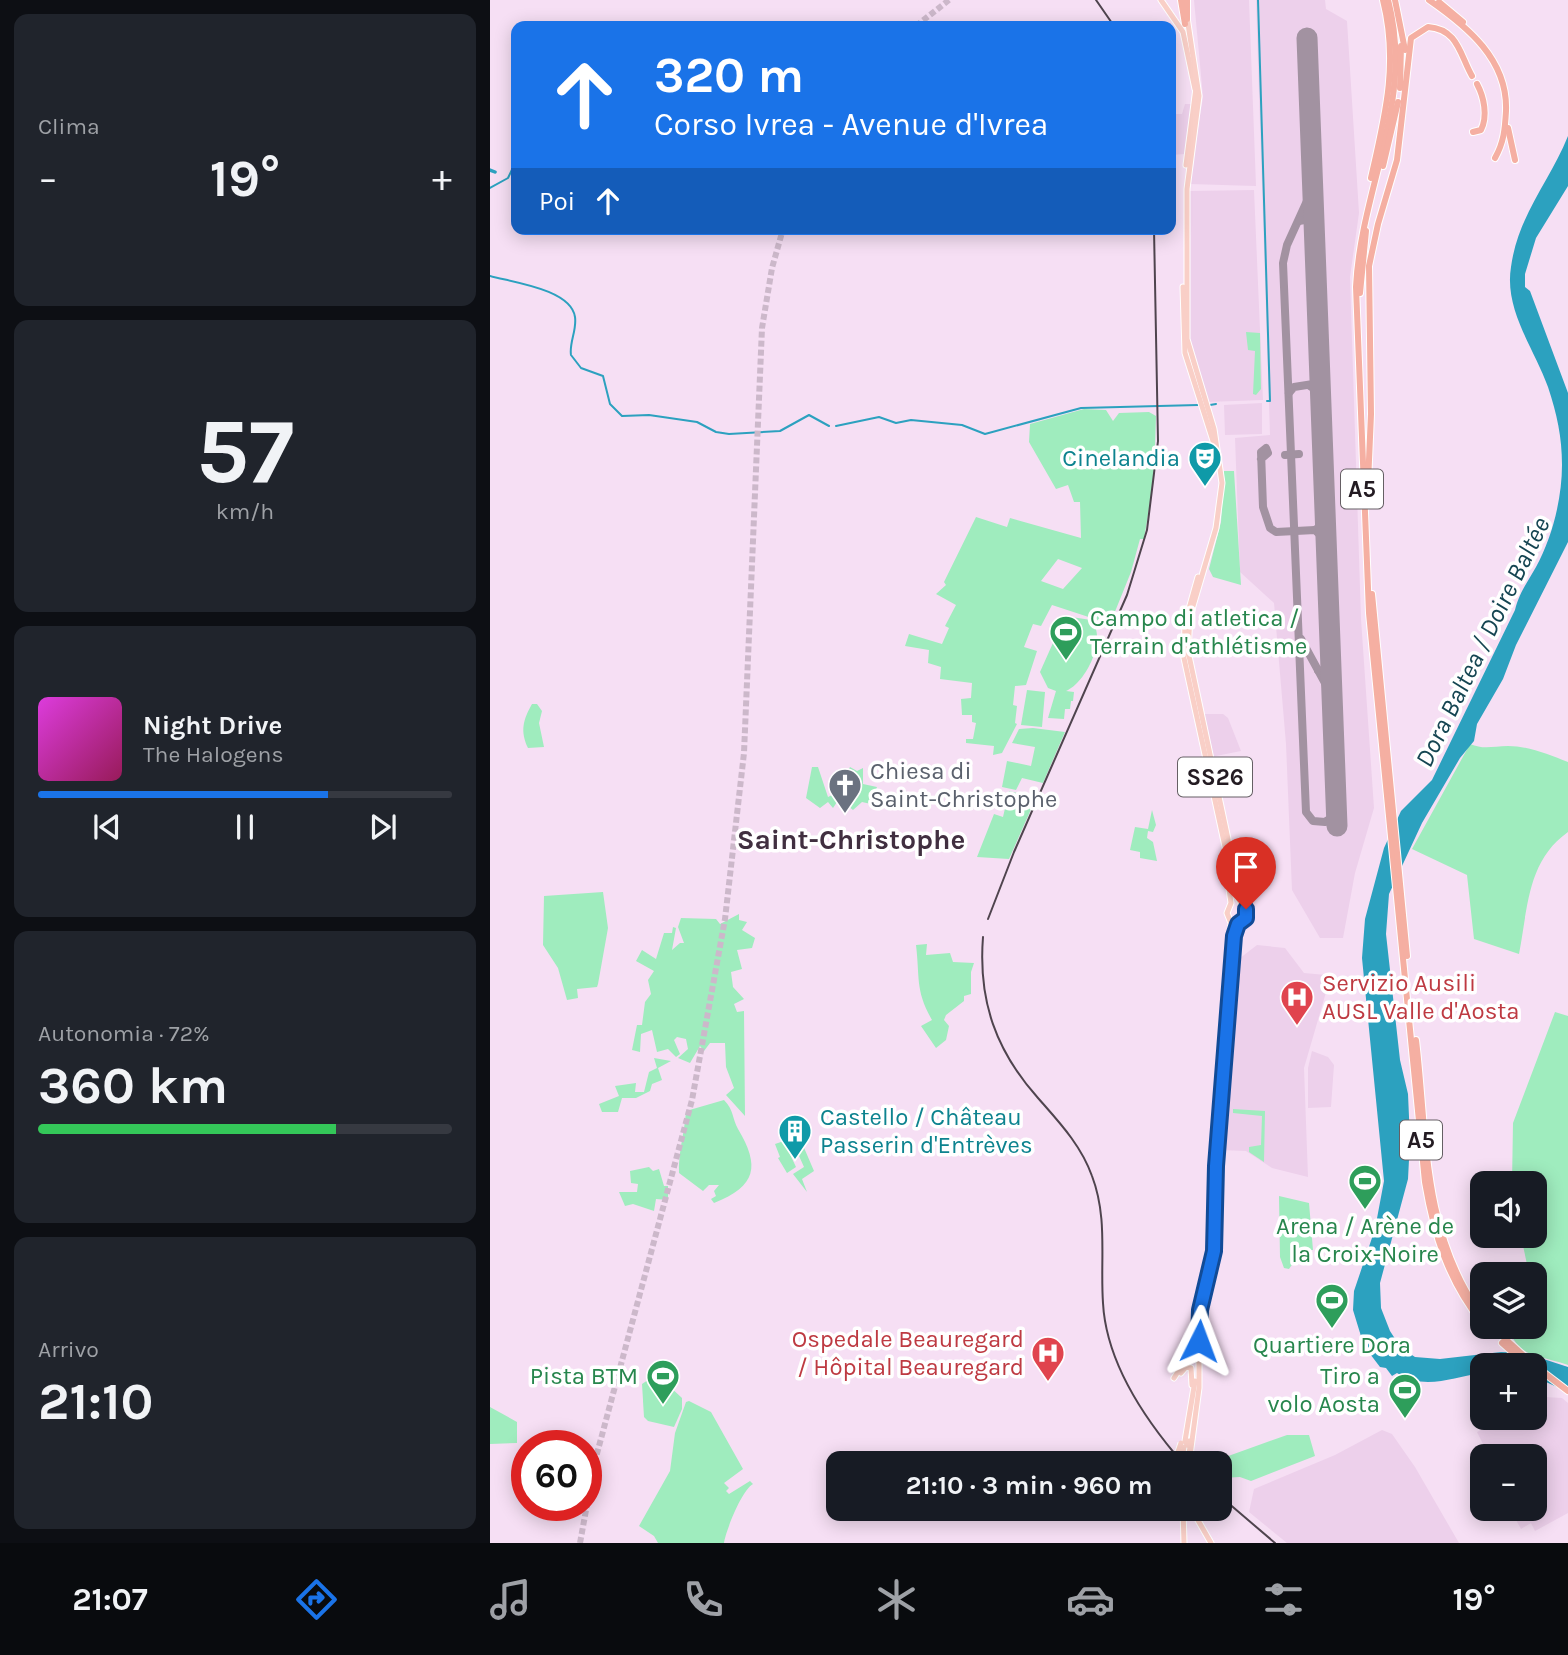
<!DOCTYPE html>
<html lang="it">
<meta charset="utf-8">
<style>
:root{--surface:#171b24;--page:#20242c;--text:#f1f3f6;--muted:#9ea1a6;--line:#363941;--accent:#1a73e8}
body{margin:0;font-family:Karla,sans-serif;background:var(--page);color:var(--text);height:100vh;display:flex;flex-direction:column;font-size:26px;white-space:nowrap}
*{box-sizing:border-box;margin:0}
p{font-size:23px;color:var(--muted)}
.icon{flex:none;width:38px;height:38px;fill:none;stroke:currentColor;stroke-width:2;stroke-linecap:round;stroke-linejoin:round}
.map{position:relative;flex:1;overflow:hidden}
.drawer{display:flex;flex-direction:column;gap:14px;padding:14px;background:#0d0f14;width:490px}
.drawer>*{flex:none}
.hud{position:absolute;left:21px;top:21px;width:665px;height:214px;border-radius:14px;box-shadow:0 4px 18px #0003;background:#1a73e8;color:#fff;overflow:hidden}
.controls{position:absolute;left:980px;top:1171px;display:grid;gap:14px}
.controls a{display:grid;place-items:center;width:77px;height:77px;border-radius:14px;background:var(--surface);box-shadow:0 4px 18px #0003;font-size:35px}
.speed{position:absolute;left:21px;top:1430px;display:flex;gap:14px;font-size:35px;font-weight:700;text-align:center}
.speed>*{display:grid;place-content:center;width:91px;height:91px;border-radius:50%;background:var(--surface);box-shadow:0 4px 18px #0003;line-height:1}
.speed .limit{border:10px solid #d22;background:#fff;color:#111}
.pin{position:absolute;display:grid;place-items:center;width:60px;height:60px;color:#fff;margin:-72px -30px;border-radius:50% 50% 50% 0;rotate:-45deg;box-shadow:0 0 7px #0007}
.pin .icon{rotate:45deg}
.me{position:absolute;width:77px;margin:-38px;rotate:3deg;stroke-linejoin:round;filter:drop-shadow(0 0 5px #0008)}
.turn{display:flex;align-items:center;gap:24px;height:147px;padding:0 28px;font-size:32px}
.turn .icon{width:91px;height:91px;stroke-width:2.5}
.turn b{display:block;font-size:49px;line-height:60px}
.then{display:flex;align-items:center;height:66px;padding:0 28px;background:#0003;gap:14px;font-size:26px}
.big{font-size:52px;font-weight:700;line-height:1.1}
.drawer .card{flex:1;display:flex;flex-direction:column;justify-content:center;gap:10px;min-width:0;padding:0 24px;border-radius:14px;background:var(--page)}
.drawer .dial{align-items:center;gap:0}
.dial b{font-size:91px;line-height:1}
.song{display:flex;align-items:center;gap:21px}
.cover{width:84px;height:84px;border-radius:10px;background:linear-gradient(135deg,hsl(300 70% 55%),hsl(330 70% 35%))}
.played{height:7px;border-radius:4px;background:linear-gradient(90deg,var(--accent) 70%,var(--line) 70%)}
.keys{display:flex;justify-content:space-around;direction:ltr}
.heat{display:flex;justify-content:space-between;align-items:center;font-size:38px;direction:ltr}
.charge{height:10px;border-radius:5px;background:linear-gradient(90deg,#34c759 72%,var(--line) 0)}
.trip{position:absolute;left:336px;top:1451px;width:406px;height:70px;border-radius:14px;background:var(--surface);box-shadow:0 4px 18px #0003;font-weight:700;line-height:70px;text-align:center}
.menu{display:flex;height:112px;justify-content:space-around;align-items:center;background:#090b0e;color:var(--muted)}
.menu .icon{width:49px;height:49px}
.menu .current{color:var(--accent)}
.menu b{font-size:32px;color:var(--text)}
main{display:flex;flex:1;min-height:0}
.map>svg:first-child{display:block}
.built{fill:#edd0eb}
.green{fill:#9fecbe;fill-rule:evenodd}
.water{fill:#2ca1bf}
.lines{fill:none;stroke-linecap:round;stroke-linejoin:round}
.stream{stroke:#2ca1bf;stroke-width:2}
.canal{stroke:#2ca1bf;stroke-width:3.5}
.taxiway{stroke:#a292a1;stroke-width:8}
.runway{stroke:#a292a1;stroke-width:21}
.highway-tunnel{stroke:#ccb8ca;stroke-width:6;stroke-dasharray:6 3;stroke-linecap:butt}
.primary-casing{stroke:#fff;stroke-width:7}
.highway-casing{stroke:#fff;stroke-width:8}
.primary{stroke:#f9cfc7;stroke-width:5}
.highway{stroke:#f5afa2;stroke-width:6}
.rail{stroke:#4f444e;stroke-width:2}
.primary-bridge-casing{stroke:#fff;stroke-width:7;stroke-linecap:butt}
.primary-bridge{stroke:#f9cfc7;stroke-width:5}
.route-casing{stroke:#114b97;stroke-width:18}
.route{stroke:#1a73e8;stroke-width:12}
.labels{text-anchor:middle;stroke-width:7;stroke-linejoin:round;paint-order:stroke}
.shield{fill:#fff;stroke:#655f64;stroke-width:2}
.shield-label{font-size:23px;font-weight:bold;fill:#231b22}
.culture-label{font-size:24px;fill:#0d838f;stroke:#fff;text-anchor:end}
.leisure-label{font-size:24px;fill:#27864d;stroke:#fff}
.worship-label{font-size:24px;fill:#5b616d;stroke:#fff;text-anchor:start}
.health-label{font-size:24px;fill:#be3a42;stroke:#fff;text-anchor:start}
.water-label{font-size:26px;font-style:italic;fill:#154552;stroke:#fff}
.quarter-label{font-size:28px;font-weight:bold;fill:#412f40;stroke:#fff}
</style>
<main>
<section class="drawer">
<div class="card"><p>Clima</p>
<div class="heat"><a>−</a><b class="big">19°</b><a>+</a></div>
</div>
<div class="card dial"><b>57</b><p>km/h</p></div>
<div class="card">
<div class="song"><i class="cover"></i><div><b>Night Drive</b><p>The Halogens</p></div></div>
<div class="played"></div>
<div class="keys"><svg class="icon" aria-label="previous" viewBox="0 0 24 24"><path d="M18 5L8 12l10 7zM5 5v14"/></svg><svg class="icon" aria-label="pause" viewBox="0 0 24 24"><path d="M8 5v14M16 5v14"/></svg><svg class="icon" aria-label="next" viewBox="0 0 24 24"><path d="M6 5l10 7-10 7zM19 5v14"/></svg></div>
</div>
<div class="card"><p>Autonomia · 72%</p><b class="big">360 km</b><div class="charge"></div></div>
<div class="card"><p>Arrivo</p><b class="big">21:10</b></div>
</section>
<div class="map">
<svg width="1078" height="1543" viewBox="0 0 1078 1543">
<rect width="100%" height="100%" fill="#f6dff4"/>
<g class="built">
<path d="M704,0H759L766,186L699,184L713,97Z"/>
<path d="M766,0H835L836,9L857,21L869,213L860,277L871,619L884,808L865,873L853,938H830L802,890L796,744L784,603L750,572L745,438L780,435Z"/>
<path d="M695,104H703L695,154L681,155V114H692Z"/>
<path d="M764,190L773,400L717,402L706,371L697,326L698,194L700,191Z"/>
<path d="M772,403V434L735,435L734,405Z"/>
<path d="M712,714H733L738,718L751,751L721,757Z"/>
<path d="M767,945L795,948L814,973L836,975L839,982L814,1068L818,1177L782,1168L756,1151L730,1150L745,962Z"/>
<path d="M822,1051L838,1057L844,1065L841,1107L818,1108V1068Z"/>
<path d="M1055,1397L1072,1398L1078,1403V1513L1045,1531L1041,1523L1031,1529L1020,1509L1045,1508V1456H999L987,1432L1014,1418H1045V1402Z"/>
<path d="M892,1430L902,1434L925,1467L969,1543H797L759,1512L764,1489L845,1455Z"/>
</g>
<g class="green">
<path d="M756,332L770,333L771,389L766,395L763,394L765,351L758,350Z"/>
<path d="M594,409L616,410L623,421L629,413L659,412L666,416L664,479L654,539H650L641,572L620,624L562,605L551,626L543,624L534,647L547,651L536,685L525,686L523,705L527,706L525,723L527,724L512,753L503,755L504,746L476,743V739H483L486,723L482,722V715H472L471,699L481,698L482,683L450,679L451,667L438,663L439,650L415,646L419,634L452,644L459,628L455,626L466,605L446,594L456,585L454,582L486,517L517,527L520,518L591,538L590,502H584L578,485L566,489L539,442L540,424ZM568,559L592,568L573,589L551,581Z"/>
<path d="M734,471H744L751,585L723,577L719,569L731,522Z"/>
<path d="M575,616L601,620C618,638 596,683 576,691L584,692L583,701H581L580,709H575L574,719L558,718L566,691L558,688L550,672Z"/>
<path d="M537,690L555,692L552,727L531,725Z"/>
<path d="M42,704H47L52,711L49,723L54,747L38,748C30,731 33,720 42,704Z"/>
<path d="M543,728L575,732L553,783L532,778L526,790L512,787L517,761L541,766L545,747L522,743L529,729Z"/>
<path d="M980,744C994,750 1003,746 1018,746C1039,746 1059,755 1078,762V832C1037,861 1038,908 1029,954L984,939L977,875L922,849Z"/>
<path d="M322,767H328L338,797L344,794L347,802L343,808L338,802L330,808L316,798Z"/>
<path d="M360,767L367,771L373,768V784L387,787L381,804L372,802L363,810L352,801L340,779L352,772L356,774Z"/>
<path d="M519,791L546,798L519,859L487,857L504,814L513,817Z"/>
<path d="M662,810L666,825L663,832L658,831L657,838L663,842L667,861L650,858V852L640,850L645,827L658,829Z"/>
<path d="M113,892L118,928L108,984L107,987L87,989L88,998L77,1000L68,968L53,945L54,896Z"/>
<path d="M249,914V920L257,922L252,930L265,938L262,948L247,950L252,969L241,972L243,987L254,999L244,1004L247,1012L254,1011L255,1116L236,1095L244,1088L236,1067L235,1043H220L214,1051L210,1046L200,1063L188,1058L198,1049L196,1039L187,1037L184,1040L190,1054L186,1057L178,1049L167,1052L162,1030L151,1034L150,1052L142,1050L147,1025H152L155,1002L161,994L158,980L164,971L146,961L152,950L166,959L174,933H182L183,927L186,928L182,950L190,943H194L188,927L191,918L226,919L230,924Z"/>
<path d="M437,944L436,955L460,953L463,962L484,963L481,972V994L474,996V1001L456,1015L454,1020L459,1026L456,1040L446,1048L431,1026L442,1020C425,990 430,978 426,945Z"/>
<path d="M1065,1012L1078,1016V1365C1044,1353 1032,1360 1017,1327L1045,1326V1274H1039L1031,1236H1045V1183H1022L1023,1123Z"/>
<path d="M164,1058L181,1061L168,1068L172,1080L162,1084L160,1091L146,1098H132L128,1112H112L109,1104L129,1096L125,1086L146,1083L145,1092H154L159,1072L167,1068Z"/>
<path d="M234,1100C244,1110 242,1118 248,1129C270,1166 267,1186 224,1203L221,1199L226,1196L224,1191L229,1185H219L213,1191L189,1173C188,1153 195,1130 196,1111Z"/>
<path d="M743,1109L775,1111L774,1162L759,1152V1147L771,1145L772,1116L743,1113Z"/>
<path d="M309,1136L324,1171L312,1179L317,1192L303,1174L314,1167L305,1147L297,1148L306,1167L297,1173L288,1158L290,1157L285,1144Z"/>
<path d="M159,1167L163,1171L169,1169L174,1186H178V1200L166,1199L164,1211L143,1204L135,1206L129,1192H147L148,1184L141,1183L140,1171Z"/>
<path d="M789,1196L819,1203L823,1250H812L799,1269L794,1268L790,1257Z"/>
<path d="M158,1380L179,1386L192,1398V1409L184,1427L158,1421L154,1417L152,1384Z"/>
<path d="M199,1401L221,1412L253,1469L234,1483L239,1488L236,1491L239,1494L260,1481L263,1484C252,1490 236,1530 234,1543H168L164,1536L149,1526L180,1471L185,1433L196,1402Z"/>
<path d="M0,1407L27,1422V1443L0,1444Z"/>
<path d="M797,1435H819L825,1456L761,1481L750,1477L732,1478L730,1459Z"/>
</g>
<path class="water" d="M1078,136V186L1046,238L1035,274V287L1040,291L1078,393V542L1026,645L1013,679L987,724L984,741L970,758L932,823L899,894L896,934L910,1060L918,1094L920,1140L918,1179L890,1283L891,1308L900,1331L911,1348L925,1357L950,1359L1011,1352L1035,1353L1078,1367V1392L1045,1377V1365H992V1373C962,1377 935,1391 907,1373L902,1376L896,1368L890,1367L874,1346L863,1310L864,1291L885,1229L894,1181L872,958L875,919L894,848L911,811L942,780L1025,610C1029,593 1037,583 1046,567C1062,538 1072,499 1072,465C1072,437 1067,414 1058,387C1044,348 1014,310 1021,267C1028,215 1059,183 1078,136Z"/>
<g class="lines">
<g class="stream">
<path d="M768,0L780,401H777"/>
<path d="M0,188L18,178L26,161"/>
<path d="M0,276C21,282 81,289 85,317C87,330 79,343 81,355L91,368L113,376L120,404L132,416L159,415L207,422L226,432L239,434L290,431L319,415L339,426"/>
<path d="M720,405L726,404"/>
<path d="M346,426L389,417L406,423L421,420L472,425L495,434L591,408L708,405"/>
</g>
<path class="canal" d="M0,170L5,172"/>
<g class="taxiway">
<path d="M822,170L817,201L797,245L793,263L816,812L823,821L835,822L843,817L847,805"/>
<path d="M809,221L820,219L825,231"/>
<path d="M820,386L828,391L831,399"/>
<path d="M799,393L804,387L823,384L830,372"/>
<path d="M795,455L809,454"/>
<path d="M771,459L778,453L776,448L771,452L773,507L780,528L786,532L825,530L836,541"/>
<path d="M825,530L832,525L835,516"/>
<path d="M811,639L835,683L843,704"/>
<path d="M828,670L837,672L841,665"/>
</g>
<path class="runway" d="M817,38L847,826"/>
<g class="highway-tunnel">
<path d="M426,26L459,0"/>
<path d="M90,1543L105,1461L202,1100L235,919L254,753L272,328L282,268L293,229"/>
</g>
<defs>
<g id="primary">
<path d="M671,0L693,32L705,89"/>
<path d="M697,17L709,96L697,189V339L724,429L732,483L726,528L700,616L698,651L738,839L743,890L757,913L744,936L726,1166L724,1251L709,1316V1388L699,1463"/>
<path d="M696,165L706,88"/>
<path d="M693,287L695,353L724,444"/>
<path d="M708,577L695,623L694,658L736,851"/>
<path d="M739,889L741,903L737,913L741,923V950"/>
<path d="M730,1086L733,1054"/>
<path d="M691,1373L696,1367L701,1368L702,1385"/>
<path d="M684,1378L701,1351L706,1328"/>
<path d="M694,1447L705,1381"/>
<path d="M695,1463L699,1441"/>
<path d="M693,1508L694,1543"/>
<path d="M701,1508L721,1543"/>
</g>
<g id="highway">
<path d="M691,0L695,24"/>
<path d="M697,0V19"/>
<path d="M898,0C925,102 871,187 866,287L879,613L935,1182C944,1235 958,1280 992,1323"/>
<path d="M905,0L915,50"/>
<path d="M939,0C978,27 1018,60 1016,111C1015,129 1014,142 1005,158"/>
<path d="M949,2L973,22"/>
<path d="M910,88L911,46"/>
<path d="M1018,128L1025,160"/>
<path d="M983,132L991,130C998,116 994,97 987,84"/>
<path d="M893,166L908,102"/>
<path d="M881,178C895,117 909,63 893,0"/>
<path d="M870,293L876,231"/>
<path d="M877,506L881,414L879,266L888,224L907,160L921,38L938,27C968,29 970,55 982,76"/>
<path d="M882,594L917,956"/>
<path d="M926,1040C937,1134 932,1228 987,1309"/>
<path d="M1001,1326L1044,1365"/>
<path d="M1012,1343L1037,1365"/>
<path d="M1045,1366L1078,1391"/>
</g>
</defs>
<use href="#primary" class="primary-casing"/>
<use href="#highway" class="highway-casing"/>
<use href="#primary" class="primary"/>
<use href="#highway" class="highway"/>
<g class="rail">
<path d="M606,0L624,26"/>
<path d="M498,919L524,852L637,595L657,530L668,441L664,229"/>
<path d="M493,937C488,1001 506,1051 548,1098C569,1122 591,1145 602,1176C618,1218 610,1259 613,1303C616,1359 650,1412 685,1454"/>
<path d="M730,1496L785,1543"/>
</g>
<defs>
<g id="primary-bridge">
<path d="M686,1458L691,1443"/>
<path d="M691,1463L694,1447"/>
</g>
</defs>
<use href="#primary-bridge" class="primary-bridge-casing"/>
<use href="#primary-bridge" class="primary-bridge"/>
</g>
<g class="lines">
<defs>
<path id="route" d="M709,1341L710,1310L724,1251L726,1166L744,936L748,924L756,918V909"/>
</defs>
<use href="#route" class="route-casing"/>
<use href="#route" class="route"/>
</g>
<defs>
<symbol id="theatre-pin" viewBox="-11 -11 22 30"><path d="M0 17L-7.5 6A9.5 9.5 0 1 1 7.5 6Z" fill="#0f9aa8" stroke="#fff"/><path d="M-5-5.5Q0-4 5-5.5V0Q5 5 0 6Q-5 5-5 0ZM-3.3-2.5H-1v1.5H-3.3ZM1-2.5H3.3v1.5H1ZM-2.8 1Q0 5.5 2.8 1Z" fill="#fff"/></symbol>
<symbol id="stadium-pin" viewBox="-11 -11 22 30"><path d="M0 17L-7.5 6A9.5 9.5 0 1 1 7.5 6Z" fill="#2e9e5b" stroke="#fff"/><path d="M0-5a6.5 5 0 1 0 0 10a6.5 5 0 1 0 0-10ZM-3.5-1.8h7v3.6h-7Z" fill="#fff"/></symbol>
<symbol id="church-pin" viewBox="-11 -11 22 30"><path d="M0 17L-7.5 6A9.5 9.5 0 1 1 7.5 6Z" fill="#6b7280" stroke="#fff"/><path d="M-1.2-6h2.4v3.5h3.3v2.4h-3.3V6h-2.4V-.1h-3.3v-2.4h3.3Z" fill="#fff"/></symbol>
<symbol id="hospital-pin" viewBox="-11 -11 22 30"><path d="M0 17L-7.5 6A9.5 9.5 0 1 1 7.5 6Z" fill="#e0444e" stroke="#fff"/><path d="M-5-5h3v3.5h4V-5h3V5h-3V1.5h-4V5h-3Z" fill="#fff"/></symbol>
<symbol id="building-pin" viewBox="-11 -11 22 30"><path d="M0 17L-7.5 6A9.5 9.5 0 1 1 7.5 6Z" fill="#0f9aa8" stroke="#fff"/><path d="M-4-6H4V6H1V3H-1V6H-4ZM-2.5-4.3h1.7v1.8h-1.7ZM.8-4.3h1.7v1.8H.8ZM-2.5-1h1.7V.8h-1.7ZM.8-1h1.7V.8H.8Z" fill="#fff"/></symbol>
</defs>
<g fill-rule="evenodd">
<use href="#theatre-pin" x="696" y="439" width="38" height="52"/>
<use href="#stadium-pin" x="557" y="613" width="38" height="52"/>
<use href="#church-pin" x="336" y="766" width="38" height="52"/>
<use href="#hospital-pin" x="788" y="978" width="38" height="52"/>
<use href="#building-pin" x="286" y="1112" width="38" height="52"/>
<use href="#stadium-pin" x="856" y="1162" width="38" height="52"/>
<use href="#stadium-pin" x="823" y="1281" width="38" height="52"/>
<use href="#hospital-pin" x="539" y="1334" width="38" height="52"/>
<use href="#stadium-pin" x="154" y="1357" width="38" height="52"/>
<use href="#stadium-pin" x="896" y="1371" width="38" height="52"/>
</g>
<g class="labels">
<g class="shield">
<rect x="851" y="469.5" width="42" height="39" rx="5"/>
<rect x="688" y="757.5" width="74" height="39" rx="5"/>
<rect x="910" y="1120.5" width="42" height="39" rx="5"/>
</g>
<g class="shield-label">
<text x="872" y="497">A5</text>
<text x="725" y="785">SS26</text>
<text x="931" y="1148">A5</text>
</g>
<g class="culture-label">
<text x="690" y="466">Cinelandia</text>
<text x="330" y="1125" text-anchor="start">Castello / Château<tspan x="330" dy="28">Passerin d'Entrèves</tspan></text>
</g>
<g class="leisure-label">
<text x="600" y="626" text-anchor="start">Campo di atletica /<tspan x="600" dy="28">Terrain d'athlétisme</tspan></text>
<text x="875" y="1234">Arena / Arène de<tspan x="875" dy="28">la Croix-Noire</tspan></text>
<text x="842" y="1353">Quartiere Dora</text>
<text x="148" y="1384" text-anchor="end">Pista BTM</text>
<text x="890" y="1384" text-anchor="end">Tiro a<tspan x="890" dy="28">volo Aosta</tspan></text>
</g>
<g class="worship-label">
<text x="380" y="779">Chiesa di<tspan x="380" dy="28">Saint-Christophe</tspan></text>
</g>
<g class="health-label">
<text x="832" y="991">Servizio Ausili<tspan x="832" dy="28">AUSL Valle d'Aosta</tspan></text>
<text x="534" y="1347" text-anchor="end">Ospedale Beauregard<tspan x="534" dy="28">/ Hôpital Beauregard</tspan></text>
</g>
<g class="water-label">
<text transform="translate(992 642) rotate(-64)" y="9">Dora Baltea / Doire Baltée</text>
</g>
<g class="quarter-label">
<text x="361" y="849">Saint-Christophe</text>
</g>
</g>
</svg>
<div class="controls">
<a><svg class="icon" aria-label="sound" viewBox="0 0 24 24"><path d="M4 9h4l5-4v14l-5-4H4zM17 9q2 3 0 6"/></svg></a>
<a><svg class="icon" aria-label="layers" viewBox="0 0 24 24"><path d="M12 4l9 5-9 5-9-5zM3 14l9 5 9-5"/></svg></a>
<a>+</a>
<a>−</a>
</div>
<div class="speed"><div class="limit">60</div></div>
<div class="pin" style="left:756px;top:909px;background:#d93025"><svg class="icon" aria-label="arrive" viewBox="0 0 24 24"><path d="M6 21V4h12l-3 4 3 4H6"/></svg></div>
<svg class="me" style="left:709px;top:1341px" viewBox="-20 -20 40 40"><path d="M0-17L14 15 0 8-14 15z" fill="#1a73e8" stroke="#fff" stroke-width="4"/></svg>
<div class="trip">21:10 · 3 min · 960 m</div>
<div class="hud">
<div class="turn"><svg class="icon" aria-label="ahead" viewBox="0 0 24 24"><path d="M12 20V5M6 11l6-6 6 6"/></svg><div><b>320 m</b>Corso Ivrea - Avenue d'Ivrea</div></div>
<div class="then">Poi<svg class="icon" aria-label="ahead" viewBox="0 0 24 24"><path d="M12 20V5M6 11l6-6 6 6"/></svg></div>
</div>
</div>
</main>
<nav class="menu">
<b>21:07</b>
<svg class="icon current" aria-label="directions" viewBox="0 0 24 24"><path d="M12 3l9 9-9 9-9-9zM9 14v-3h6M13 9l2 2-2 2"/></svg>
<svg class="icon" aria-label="music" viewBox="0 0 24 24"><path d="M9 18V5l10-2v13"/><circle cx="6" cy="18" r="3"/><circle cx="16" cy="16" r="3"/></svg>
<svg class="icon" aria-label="phone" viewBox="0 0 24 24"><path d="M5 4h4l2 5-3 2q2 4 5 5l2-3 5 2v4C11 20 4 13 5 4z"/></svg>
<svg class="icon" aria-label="climate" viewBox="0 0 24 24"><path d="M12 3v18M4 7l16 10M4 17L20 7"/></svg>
<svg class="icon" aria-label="car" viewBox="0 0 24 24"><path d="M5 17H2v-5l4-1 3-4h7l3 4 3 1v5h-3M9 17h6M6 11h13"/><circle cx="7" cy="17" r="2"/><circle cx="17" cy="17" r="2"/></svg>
<svg class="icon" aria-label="filters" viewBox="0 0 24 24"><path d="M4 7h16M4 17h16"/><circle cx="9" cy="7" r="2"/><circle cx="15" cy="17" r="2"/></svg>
<b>19°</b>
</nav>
